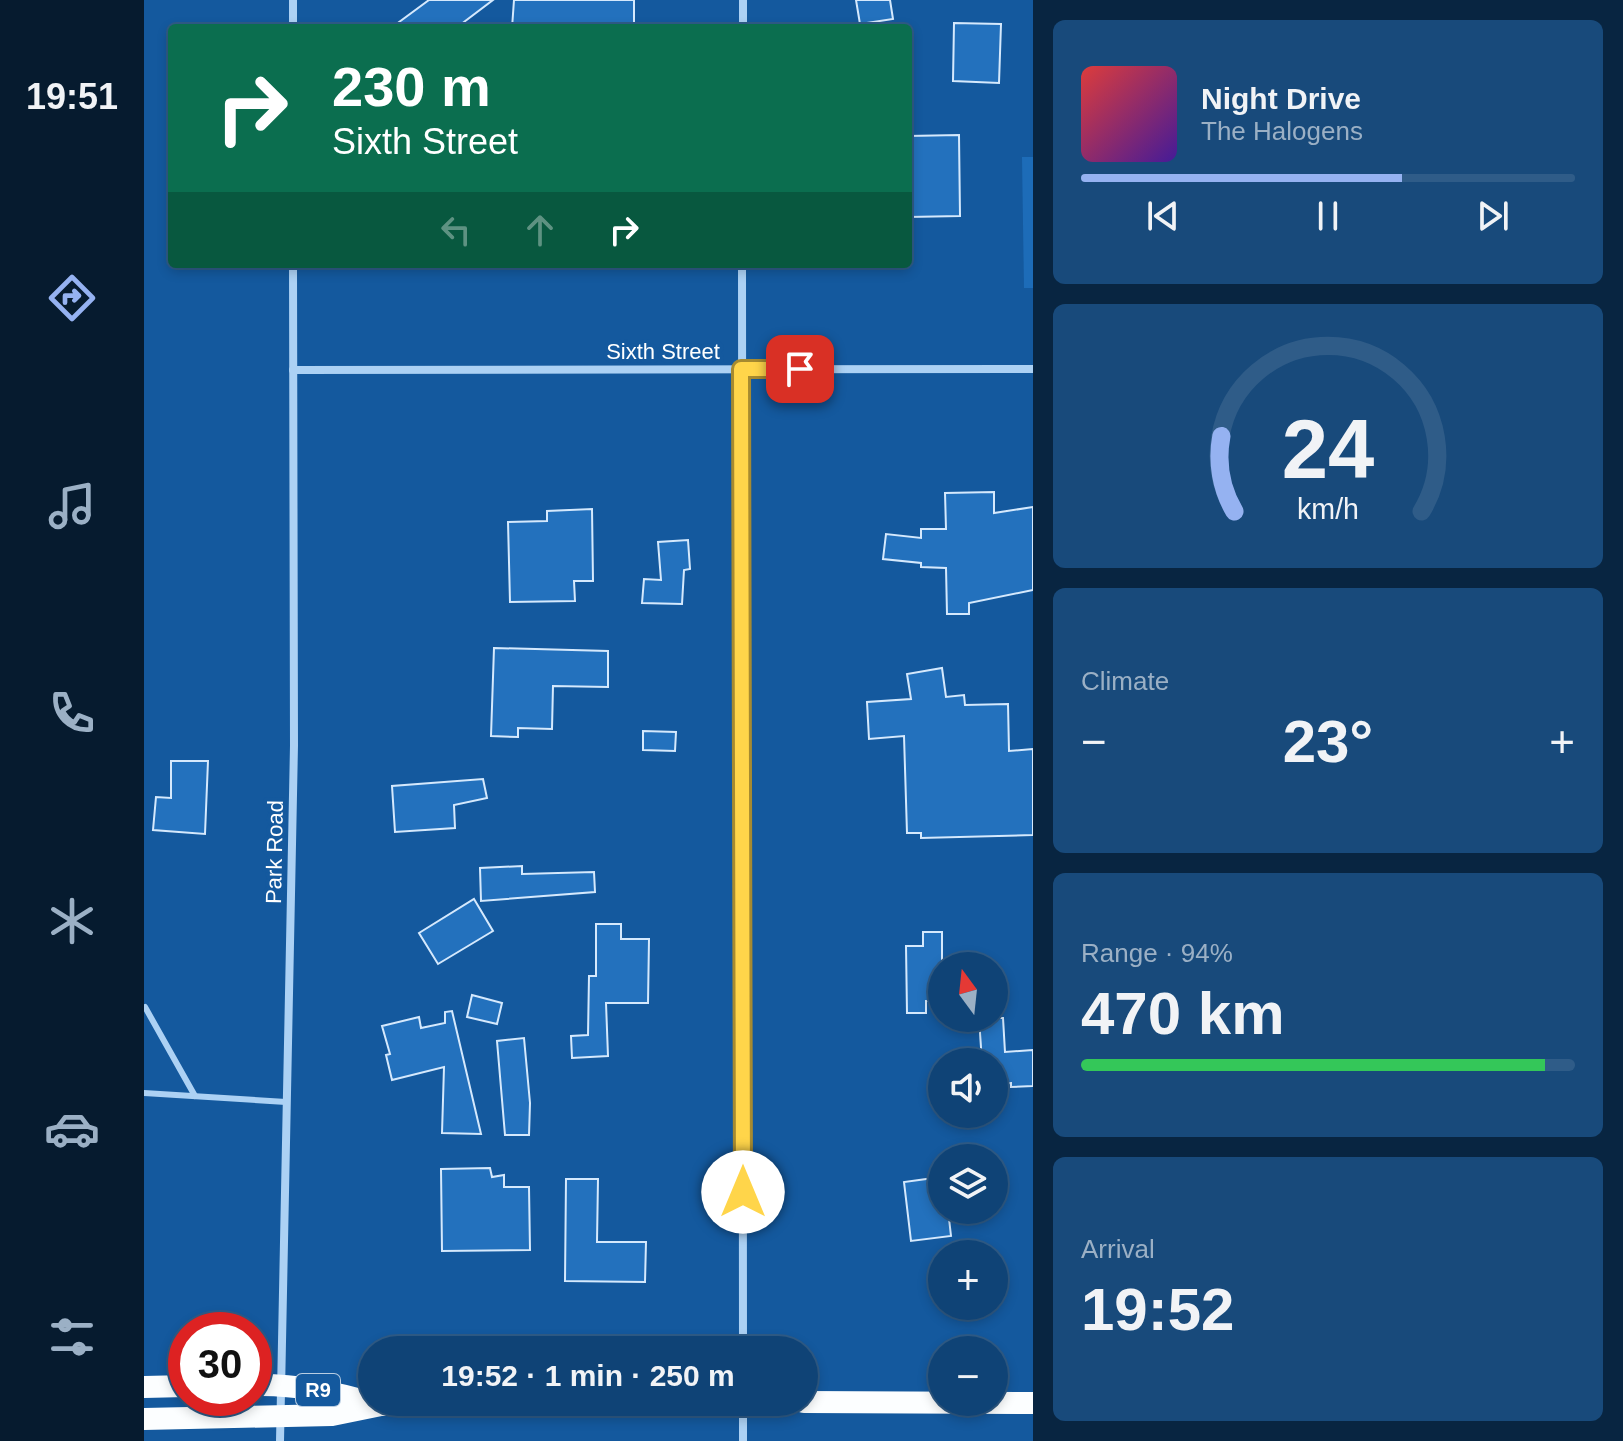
<!DOCTYPE html>
<meta charset="utf-8">
<style>
:root{--surface:#0f4376;--page:#184a7b;--text:#f1f3f6;--muted:#9bb0c5;--line:#2f5c88;--accent:#95b2f1}
body{margin:0;font-family:Arial,sans-serif;background:var(--page);color:var(--text);height:100vh;display:flex;flex-direction:column;font-size:30px;white-space:nowrap}
*{box-sizing:border-box;margin:0}
p{font-size:26px;color:var(--muted)}
.icon{flex:none;width:44px;height:44px;fill:none;stroke:currentColor;stroke-width:2;stroke-linecap:round;stroke-linejoin:round}
.map{position:relative;flex:1;overflow:hidden}
.details{display:flex;flex-direction:column;gap:20px;padding:20px;background:#082541;width:590px}
.details>*{flex:none}
.hud{position:absolute;left:24px;top:24px;width:744px;height:244px;border-radius:8px;box-shadow:0 4px 12px #0003,0 0 0 2px var(--line);background:#0b6e4f;color:#fff;overflow:hidden}
.needle{width:52px;rotate:345deg}
.fabs{position:absolute;left:784px;top:952px;display:grid;gap:16px}
.fabs a{display:grid;place-items:center;width:80px;height:80px;border-radius:50%;background:var(--surface);box-shadow:0 4px 12px #0003,0 0 0 2px var(--line);font-size:40px}
.speed{position:absolute;left:24px;top:1312px;display:flex;gap:16px;font-size:40px;font-weight:700;text-align:center}
.speed>*{display:grid;place-content:center;width:104px;height:104px;border-radius:50%;background:var(--surface);box-shadow:0 4px 12px #0003,0 0 0 2px var(--line);line-height:1}
.speed .limit{border:12px solid #d22;background:#fff;color:#111}
.pin{position:absolute;display:grid;place-items:center;width:68px;height:68px;color:#fff;margin:-34px;border-radius:16px;box-shadow:0 4px 12px #0006}
.me{position:absolute;width:88px;margin:-44px;rotate:0deg;stroke-linejoin:round;filter:drop-shadow(0 0 6px #0008)}
.turn{display:flex;align-items:center;gap:28px;height:168px;padding:0 32px;font-size:36px}
.turn .icon{width:104px;height:104px;stroke-width:2.5}
.turn b{display:block;font-size:56px;line-height:68px}
.lanes{display:flex;align-items:center;height:76px;padding:0 32px;background:#0003;justify-content:center;gap:40px;direction:ltr}
.lanes .off{opacity:.35}
.big{font-size:60px;font-weight:600;line-height:1.1}
.details .tile{flex:1;display:flex;flex-direction:column;justify-content:center;gap:12px;min-width:0;padding:0 28px;border-radius:12px;background:var(--page)}
.details .dial{align-items:center;gap:0}
.dial svg{height:208px;overflow:visible;fill:none;stroke:var(--line);stroke-width:7;stroke-linecap:round;text-anchor:middle}
.dial text{fill:var(--text);stroke:none}
.song{display:flex;align-items:center;gap:24px}
.cover{width:96px;height:96px;border-radius:12px;background:linear-gradient(135deg,hsl(0 70% 55%),hsl(260 70% 35%))}
.played{height:8px;border-radius:4px;background:linear-gradient(90deg,var(--accent) 65%,var(--line) 65%)}
.keys{display:flex;justify-content:space-around;direction:ltr}
.heat{display:flex;justify-content:space-between;align-items:center;font-size:44px;direction:ltr}
.charge{height:12px;border-radius:6px;background:linear-gradient(90deg,#34c759 94%,var(--line) 0)}
.trip{position:absolute;left:214px;top:1336px;width:460px;height:80px;border-radius:40px;background:var(--surface);box-shadow:0 4px 12px #0003,0 0 0 2px var(--line);font-weight:600;line-height:80px;text-align:center}
main{display:flex;flex:1;min-height:0}
.dock{display:flex;flex-direction:column;width:144px;justify-content:space-around;align-items:center;background:#061b2f;color:var(--muted)}
.dock .icon{width:56px;height:56px}
.dock .active{color:var(--accent)}
.dock b{font-size:36px;color:var(--text)}
.map>svg:first-child{display:block}
.green{fill:#1d6cb8}
.building{fill:#2371bd;stroke:#d5e9fd;stroke-width:2}
.lines{fill:none;stroke-linecap:round;stroke-linejoin:round}
.service{stroke:#acd1f4;stroke-width:6}
.minor{stroke:#acd1f4;stroke-width:8}
.trunk{stroke:#fcfeff;stroke-width:22}
.route-casing{stroke:#a68a30;stroke-width:20}
.route{stroke:#ffd54a;stroke-width:14}
.labels{text-anchor:middle;stroke-width:8;stroke-linejoin:round;paint-order:stroke}
.shield{fill:#14599e;stroke:#b8cde2;stroke-width:2}
.shield-label{font-size:20px;font-weight:bold;fill:#fff}
.street-label{font-size:22px;fill:#fff;stroke:#14599e}
</style>
<main>
<nav class="dock">
<b>19:51</b>
<svg class="icon active" aria-label="directions" viewBox="0 0 24 24"><path d="M12 3l9 9-9 9-9-9zM9 14v-3h6M13 9l2 2-2 2"/></svg>
<svg class="icon" aria-label="music" viewBox="0 0 24 24"><path d="M9 18V5l10-2v13"/><circle cx="6" cy="18" r="3"/><circle cx="16" cy="16" r="3"/></svg>
<svg class="icon" aria-label="phone" viewBox="0 0 24 24"><path d="M5 4h4l2 5-3 2q2 4 5 5l2-3 5 2v4C11 20 4 13 5 4z"/></svg>
<svg class="icon" aria-label="climate" viewBox="0 0 24 24"><path d="M12 3v18M4 7l16 10M4 17L20 7"/></svg>
<svg class="icon" aria-label="car" viewBox="0 0 24 24"><path d="M5 17H2v-5l4-1 3-4h7l3 4 3 1v5h-3M9 17h6M6 11h13"/><circle cx="7" cy="17" r="2"/><circle cx="17" cy="17" r="2"/></svg>
<svg class="icon" aria-label="filters" viewBox="0 0 24 24"><path d="M4 7h16M4 17h16"/><circle cx="9" cy="7" r="2"/><circle cx="15" cy="17" r="2"/></svg>
</nav>
<div class="map">
<svg width="889" height="1441" viewBox="0 0 889 1441">
<rect width="100%" height="100%" fill="#14599e"/>
<path class="green" d="M878,157H889V288H880Z"/>
<g class="building">
<path d="M285,0H349L312,28H247Z"/>
<path d="M370,0H490V28H368Z"/>
<path d="M712,0H746L749,19L716,24Z"/>
<path d="M810,23L857,24L855,83L809,81Z"/>
<path d="M815,135L816,216L764,217V136Z"/>
<path d="M850,492V513L889,507V590L825,603V614H803L802,568L777,567V563L739,559L742,534L777,538V529H802L801,493Z"/>
<path d="M448,509L449,581H430L431,601L366,602L364,522L403,521V511Z"/>
<path d="M544,540L546,569L540,570L538,604L498,603L500,579L517,580L514,542Z"/>
<path d="M350,648L464,651V687L409,686L408,729L374,728V737L347,736Z"/>
<path d="M798,668L802,697L820,695L821,705L864,704L865,751L889,749V835L777,838V833H763L760,736L725,739L723,702L767,699L763,674Z"/>
<path d="M499,731L532,732L531,751L499,750Z"/>
<path d="M27,761H64L61,834L9,830L12,797L27,798Z"/>
<path d="M339,779L343,798L310,805L311,828L251,832L248,786Z"/>
<path d="M378,866V874L450,872L451,892L337,901L336,868Z"/>
<path d="M330,899L349,931L294,964L275,933Z"/>
<path d="M452,924H477V939H505L504,1003H462L464,1056L428,1058L427,1036L444,1035L445,976H452Z"/>
<path d="M779,932H798V1001H782V1013H763L762,946H779Z"/>
<path d="M328,995L358,1003L353,1024L323,1017Z"/>
<path d="M308,1011L337,1134L298,1133L300,1067L248,1080L242,1055L246,1054L238,1026L275,1017L277,1028L301,1023V1012Z"/>
<path d="M835,1018H859L861,1052L889,1050V1086L867,1087V1083L850,1084V1062H838Z"/>
<path d="M380,1038L386,1103L385,1135H361L353,1041Z"/>
<path d="M346,1168L348,1177L360,1175V1187H385L386,1250L298,1251L297,1169Z"/>
<path d="M790,1178V1181L798,1180V1210H804L807,1236L767,1241L760,1182Z"/>
<path d="M422,1179H454L453,1242H502L501,1282L421,1281Z"/>
</g>
<g class="lines">
<g class="service">
<path d="M1,1007L51,1096"/>
<path d="M0,1093L142,1102"/>
</g>
<g class="minor">
<path d="M149,0V28"/>
<path d="M599,28V0"/>
<path d="M598,264L599,1350"/>
<path d="M149,370L889,369"/>
<path d="M599,1402V1441"/>
<path d="M136,1441L150,745L149,264"/>
</g>
<g class="trunk">
<path d="M110,1385C152,1384 190,1392 231,1404"/>
<path d="M0,1387L42,1386"/>
<path d="M660,1402L889,1403"/>
<path d="M0,1419L188,1415L237,1405L572,1402"/>
</g>
</g>
<g class="lines">
<defs>
<path id="route" d="M599,1192L597,369H656"/>
</defs>
<use href="#route" class="route-casing"/>
<use href="#route" class="route"/>
</g>
<g class="labels">
<rect class="shield" x="152" y="1374" width="44" height="32" rx="6"/>
<g class="shield-label">
<text x="174" y="1397">R9</text>
</g>
<g class="street-label">
<text x="519" y="359">Sixth Street</text>
<text transform="translate(130 852) rotate(-89)" y="8">Park Road</text>
</g>
</g>
</svg>
<div class="fabs">
<a><svg class="needle" viewBox="-14 -14 28 28"><path d="M0-13l5 13h-10z" fill="#e53935"/><path d="M0 13l5-13h-10z" fill="#9bb0c5"/></svg></a>
<a><svg class="icon" aria-label="sound" viewBox="0 0 24 24"><path d="M4 9h4l5-4v14l-5-4H4zM17 9q2 3 0 6"/></svg></a>
<a><svg class="icon" aria-label="layers" viewBox="0 0 24 24"><path d="M12 4l9 5-9 5-9-5zM3 14l9 5 9-5"/></svg></a>
<a>+</a>
<a>−</a>
</div>
<div class="speed"><div class="limit">30</div></div>
<div class="pin" style="left:656px;top:369px;background:#d93025"><svg class="icon" aria-label="arrive" viewBox="0 0 24 24"><path d="M6 21V4h12l-3 4 3 4H6"/></svg></div>
<svg class="me" style="left:599px;top:1192px" viewBox="-20 -20 40 40"><circle r="19" fill="#fff"/><path d="M0-13L10 11 0 6-10 11z" fill="#ffd54a"/></svg>
<div class="trip">19:52 · 1 min · 250 m</div>
<div class="hud">
<div class="turn"><svg class="icon" aria-label="right" viewBox="0 0 24 24"><path d="M7 20v-9h11M14 6l5 5-5 5"/></svg><div><b>230 m</b>Sixth Street</div></div>
<div class="lanes"><svg class="icon off" aria-label="left" viewBox="0 0 24 24"><path d="M17 20v-9H6M10 6l-5 5 5 5"/></svg><svg class="icon off" aria-label="ahead" viewBox="0 0 24 24"><path d="M12 20V5M6 11l6-6 6 6"/></svg><svg class="icon" aria-label="right" viewBox="0 0 24 24"><path d="M7 20v-9h11M14 6l5 5-5 5"/></svg></div>
</div>
</div>
<section class="details">
<div class="tile">
<div class="song"><i class="cover"></i><div><b>Night Drive</b><p>The Halogens</p></div></div>
<div class="played"></div>
<div class="keys"><svg class="icon" aria-label="previous" viewBox="0 0 24 24"><path d="M18 5L8 12l10 7zM5 5v14"/></svg><svg class="icon" aria-label="pause" viewBox="0 0 24 24"><path d="M8 5v14M16 5v14"/></svg><svg class="icon" aria-label="next" viewBox="0 0 24 24"><path d="M6 5l10 7-10 7zM19 5v14"/></svg></div>
</div>
<div class="tile dial"><svg viewBox="0 0 100 80">
<path d="M14 69A42 42 0 1 1 86 69"/>
<path d="M14 69A42 42 0 0 1 9 40" stroke="#95b2f1"/>
<text x="50" y="56" font-size="32" font-weight="700">24</text>
<text x="50" y="72" font-size="11">km/h</text>
</svg></div>
<div class="tile"><p>Climate</p>
<div class="heat"><a>−</a><b class="big">23°</b><a>+</a></div>
</div>
<div class="tile"><p>Range · 94%</p><b class="big">470 km</b><div class="charge"></div></div>
<div class="tile"><p>Arrival</p><b class="big">19:52</b></div>
</section>
</main>
